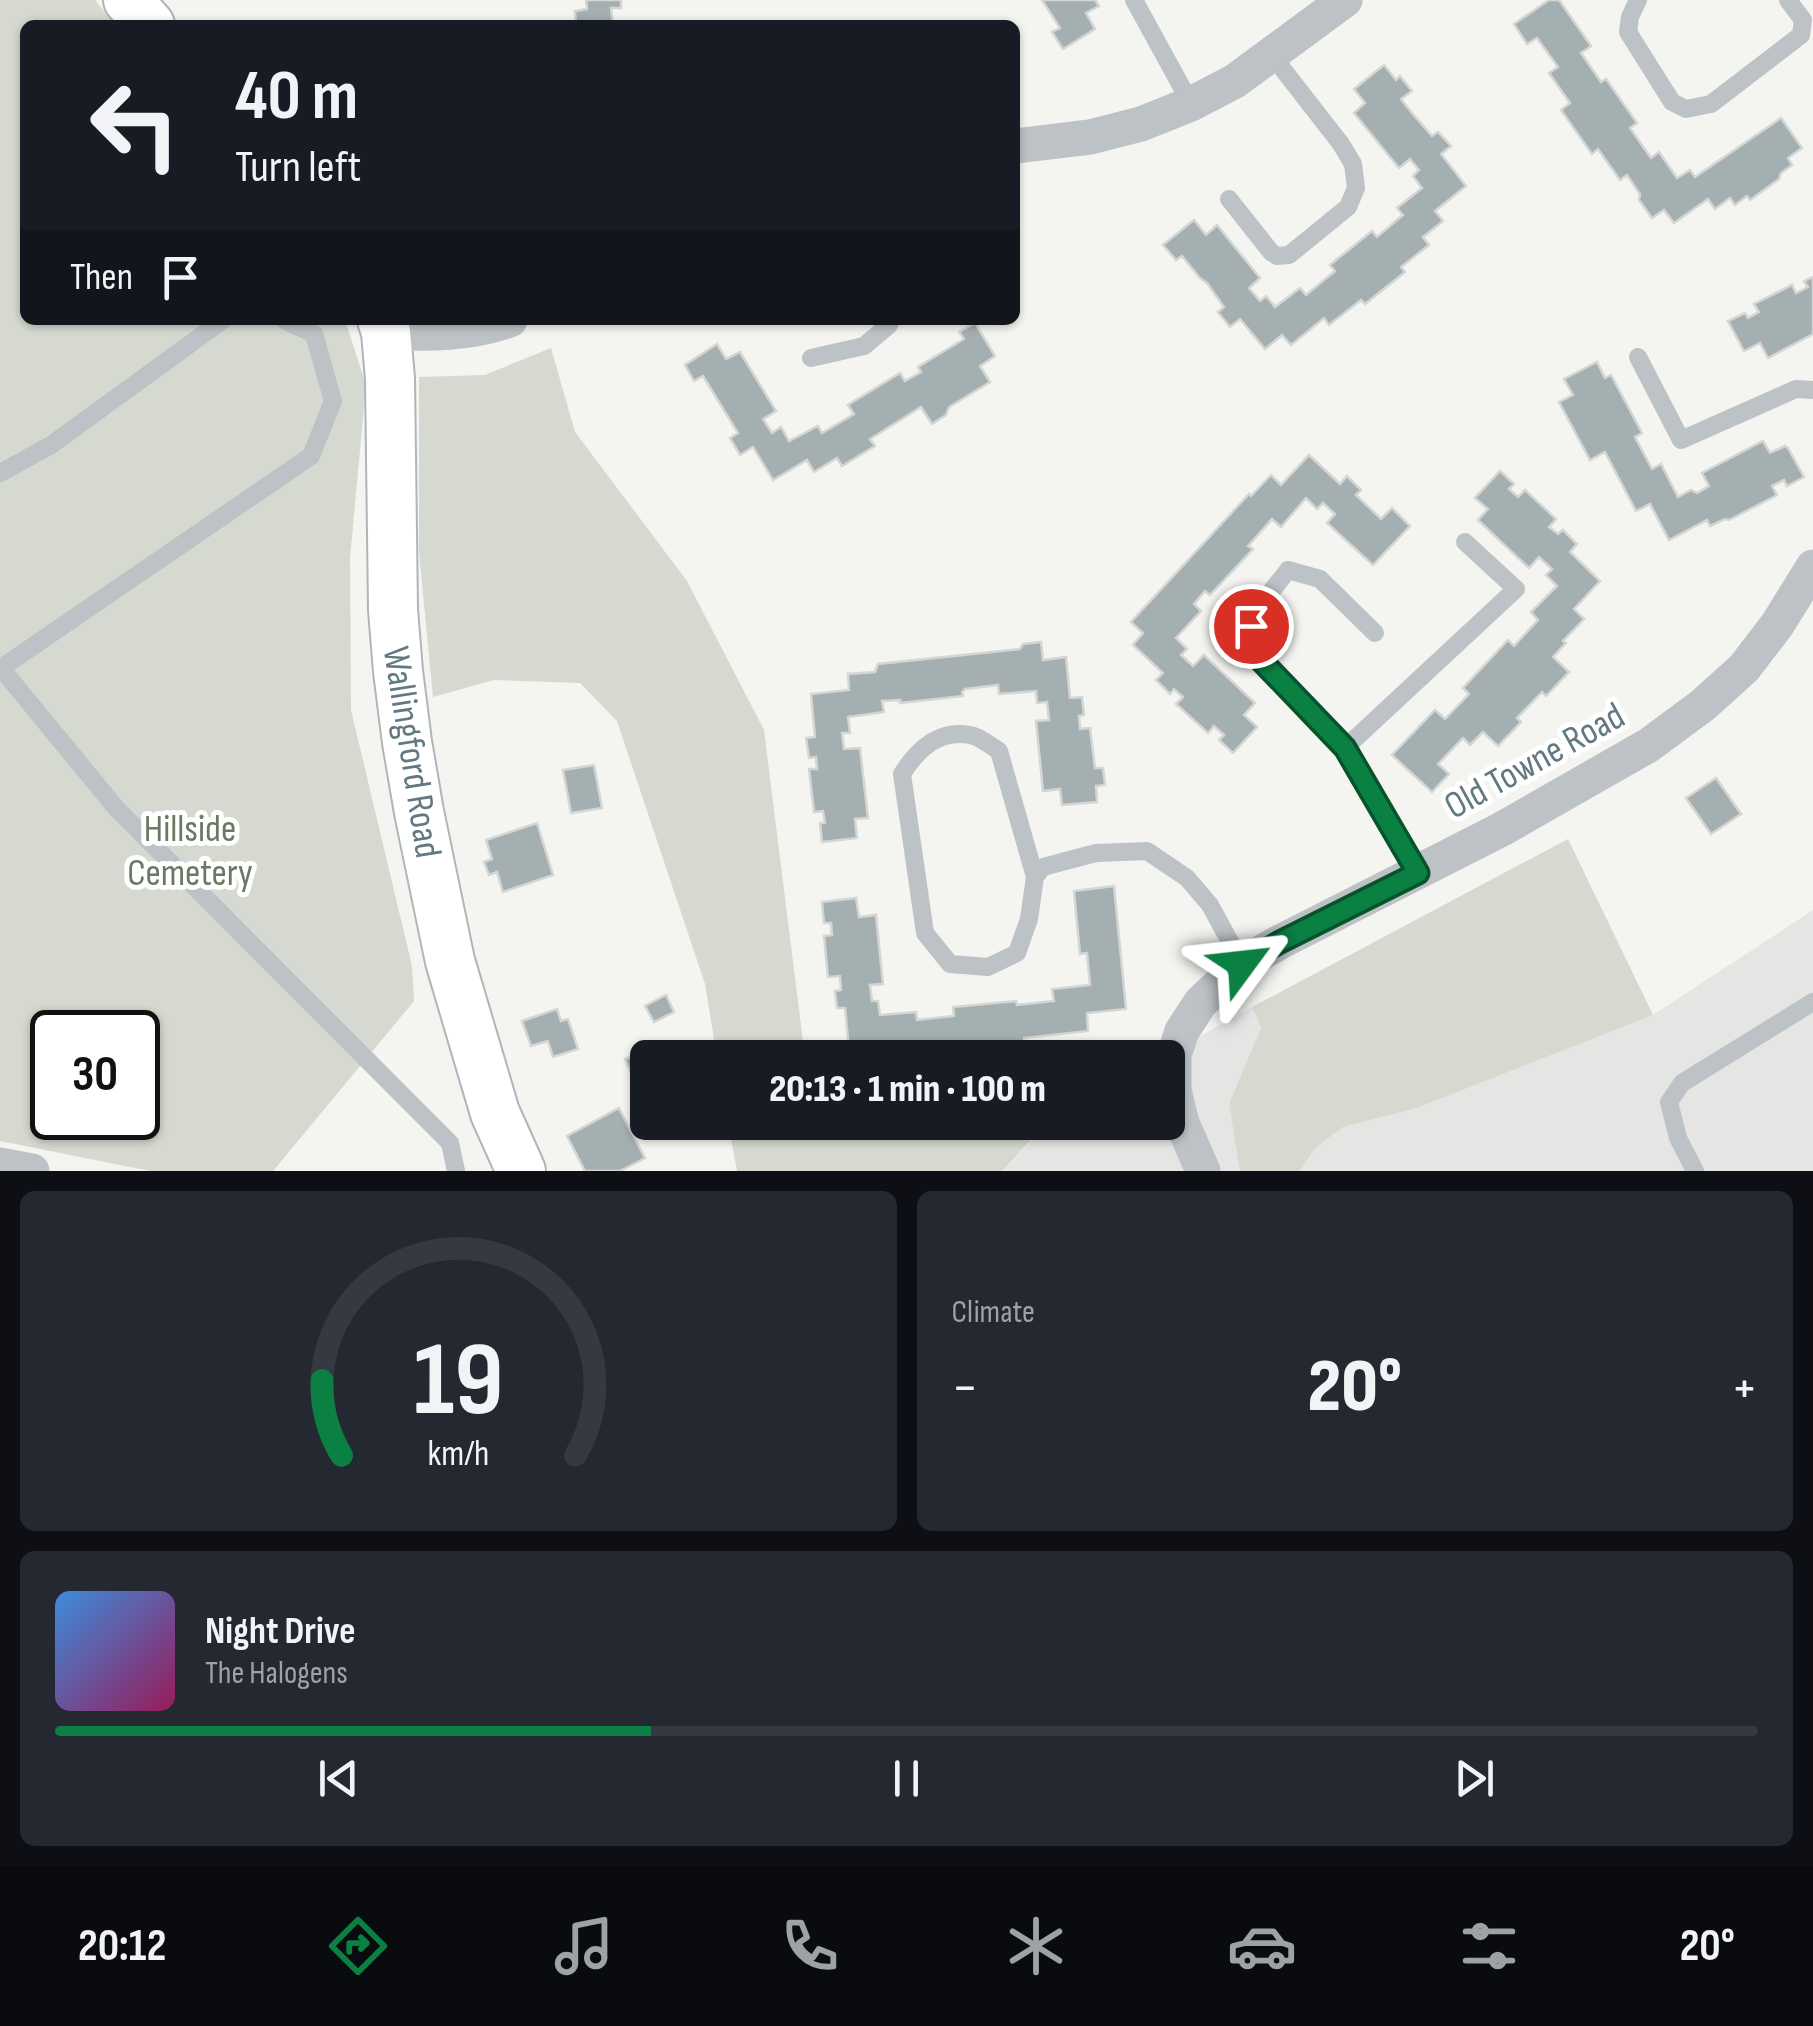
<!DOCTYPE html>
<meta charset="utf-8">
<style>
:root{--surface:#171b24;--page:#242831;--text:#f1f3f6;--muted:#9ea1a6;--line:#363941;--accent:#0b8043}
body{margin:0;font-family:"Sofia Sans Condensed",sans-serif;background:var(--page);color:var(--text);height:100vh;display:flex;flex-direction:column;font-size:38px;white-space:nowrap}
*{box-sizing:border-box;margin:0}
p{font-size:32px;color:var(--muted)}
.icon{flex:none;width:55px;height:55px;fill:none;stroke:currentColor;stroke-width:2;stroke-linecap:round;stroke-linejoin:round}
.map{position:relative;height:1171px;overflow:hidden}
.sheet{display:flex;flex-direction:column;gap:20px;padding:20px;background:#0d0f14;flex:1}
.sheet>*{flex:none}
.banner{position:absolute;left:20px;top:20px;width:1000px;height:305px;border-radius:15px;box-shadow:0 2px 8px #0004;background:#171b24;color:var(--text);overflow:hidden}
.speed{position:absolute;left:30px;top:1010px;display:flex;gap:20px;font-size:50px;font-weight:700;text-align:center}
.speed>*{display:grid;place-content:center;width:130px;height:130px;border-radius:50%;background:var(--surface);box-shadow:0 2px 8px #0004;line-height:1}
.speed .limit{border:5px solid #111;border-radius:15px;background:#fff;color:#111}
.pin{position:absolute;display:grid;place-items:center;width:85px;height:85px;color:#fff;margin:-42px;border:5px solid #fff;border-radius:50%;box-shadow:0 2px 10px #0007}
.me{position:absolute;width:110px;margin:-55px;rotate:60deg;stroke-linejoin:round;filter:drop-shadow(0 0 8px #0008)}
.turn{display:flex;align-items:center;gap:35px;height:210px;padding:0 50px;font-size:45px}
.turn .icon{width:130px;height:130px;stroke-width:2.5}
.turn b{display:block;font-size:70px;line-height:85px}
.then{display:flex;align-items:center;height:95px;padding:0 50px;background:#0003;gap:20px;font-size:38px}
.big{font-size:75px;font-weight:800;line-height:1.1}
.sheet .tile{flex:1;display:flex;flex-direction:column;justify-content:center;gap:15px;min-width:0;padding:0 35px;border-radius:15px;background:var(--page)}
.sheet .dial{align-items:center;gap:0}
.dial svg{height:260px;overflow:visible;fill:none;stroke:var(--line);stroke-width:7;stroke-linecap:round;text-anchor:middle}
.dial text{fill:var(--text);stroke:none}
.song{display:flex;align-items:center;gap:30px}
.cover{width:120px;height:120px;border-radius:15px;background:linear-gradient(135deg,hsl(210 70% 55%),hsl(330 70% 35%))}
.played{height:10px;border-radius:5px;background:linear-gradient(90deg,var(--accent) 35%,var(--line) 35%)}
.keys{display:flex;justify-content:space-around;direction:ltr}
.heat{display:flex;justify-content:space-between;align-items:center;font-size:55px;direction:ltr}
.sheet .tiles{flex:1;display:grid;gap:20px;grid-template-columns:1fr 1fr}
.tile:last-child{grid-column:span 2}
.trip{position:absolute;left:630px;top:1040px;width:555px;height:100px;border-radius:15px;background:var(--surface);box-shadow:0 2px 8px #0004;font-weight:800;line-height:100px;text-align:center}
.tab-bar{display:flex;height:160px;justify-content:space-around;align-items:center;background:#090b0e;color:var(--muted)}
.tab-bar .icon{width:70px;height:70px}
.tab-bar .active{color:var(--accent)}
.tab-bar b{font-size:45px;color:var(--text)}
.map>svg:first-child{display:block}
.built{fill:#e5e5e4}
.green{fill:#d5d9cf;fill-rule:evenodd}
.building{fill:#a4afb2;stroke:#d5d5d3;stroke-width:2.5}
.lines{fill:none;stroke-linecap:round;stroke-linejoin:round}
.secondary-casing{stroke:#afb6b9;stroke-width:52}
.lane{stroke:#bcc2c5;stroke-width:18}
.street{stroke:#bcc2c5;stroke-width:35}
.secondary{stroke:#fff;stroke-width:48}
.route-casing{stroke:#07532c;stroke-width:25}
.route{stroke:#0b8043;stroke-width:18}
.labels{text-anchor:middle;stroke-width:10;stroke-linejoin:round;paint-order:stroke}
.street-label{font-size:38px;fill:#627982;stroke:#fff}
.park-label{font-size:38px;fill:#6a7961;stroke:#fff}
</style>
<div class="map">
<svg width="1813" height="1171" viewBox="0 0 1813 1171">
<rect width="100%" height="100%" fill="#f4f4f0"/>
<g class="built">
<path d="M1813,910V1171H1300L1315,1148L1343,1127L1417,1108L1653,1015Z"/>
<path d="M1252,1007L1261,1026L1229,1104L1240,1171H1002L1049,1123L1168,1122L1163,1057Z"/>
</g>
<g class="green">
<path d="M0,0H95L115,25H25V320H345L366,385L350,558L351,710L412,966L414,1001L273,1171H150L0,1141ZM52,1032H138V1118H52Z"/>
<path d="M551,348L575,432L687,581L764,730L805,1057H717L705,984L617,721L580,683L494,680L433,697L419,552V377L485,375Z"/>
<path d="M1568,839L1653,1015L1417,1108L1343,1127L1315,1148L1300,1171H1240L1229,1104L1261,1027L1252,1007Z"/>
<path d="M1031,1123L1046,1124L1002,1171H737L728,1123Z"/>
</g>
<g class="building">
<path d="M586,0H621V8H611L613,25H576L575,11L587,9Z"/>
<path d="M1042,0H1095L1099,6L1086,13L1095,29L1063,49L1052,32L1060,28Z"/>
<path d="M1549,0H1559L1591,46L1581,53L1601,82L1606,79L1637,123L1630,128L1651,158L1659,152L1677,178L1690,170L1695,177L1781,118L1802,148L1788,158L1792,165L1781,173L1779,179L1750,200L1747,196L1735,205L1730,198L1715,209L1708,199L1674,223L1664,210L1652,218L1639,200L1640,194L1627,175L1620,180L1598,149L1592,154L1561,110L1570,103L1549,73L1558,67L1537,38L1527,44L1514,24Z"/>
<path d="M1384,65L1396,80L1400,76L1412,91L1401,99L1411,112L1432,136L1438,132L1451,146L1441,154L1466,186L1435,211L1443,221L1423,237L1429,245L1401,267L1405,272L1365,304L1361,300L1329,325L1324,318L1291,345L1282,335L1265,349L1240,319L1230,327L1218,312L1224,307L1207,283L1200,278L1182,256L1176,260L1163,245L1194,220L1206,235L1217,225L1260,278L1249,288L1260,301L1266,296L1275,307L1300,288L1306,295L1335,271L1330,265L1372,231L1377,237L1403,215L1397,208L1422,188L1413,176L1419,170L1410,159L1399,168L1354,113L1365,103L1354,89Z"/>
<path d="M1813,277V334L1768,358L1760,343L1744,351L1728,321L1745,313L1748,318L1759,312L1754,304L1792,285L1796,293L1808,287L1804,281Z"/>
<path d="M975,323L995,356L980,366L990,382L949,407L946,415L932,424L921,407L870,439L875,446L842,466L837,458L814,472L807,460L773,480L753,447L740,455L730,438L738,433L703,376L694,381L685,365L717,344L726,359L740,352L776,411L763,419L772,433L781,427L789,441L818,426L822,433L854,414L848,405L900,373L905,381L921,372L918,367L964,339L959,332Z"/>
<path d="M1597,362L1605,378L1611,375L1642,433L1635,437L1652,469L1661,464L1678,497L1691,490L1697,493L1709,486L1702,473L1763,441L1770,453L1785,446L1788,448L1804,477L1787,486L1784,480L1772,486L1777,495L1729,520L1725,519L1710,526L1707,520L1669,540L1650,504L1636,511L1605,452L1590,460L1559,402L1573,395L1564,379Z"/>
<path d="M1309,455L1340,484L1347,476L1361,490L1356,495L1381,519L1392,508L1410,526L1373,565L1327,523L1335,514L1323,503L1317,509L1306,498L1281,527L1272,519L1248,546L1253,549L1210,595L1205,591L1194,604L1201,611L1176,638L1187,649L1181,655L1193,666L1204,655L1255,703L1244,715L1257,727L1233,753L1219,740L1224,735L1214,726L1208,733L1176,704L1183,697L1174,689L1170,694L1156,680L1163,673L1133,645L1143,633L1131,622L1249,494L1251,496L1271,475L1281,485Z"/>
<path d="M1500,471L1514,484L1509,489L1518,497L1525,490L1556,519L1549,527L1558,534L1563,530L1577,544L1570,552L1600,581L1574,609L1584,619L1563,641L1566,643L1553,657L1569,672L1546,696L1542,692L1517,718L1521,722L1498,746L1483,732L1470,745L1463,738L1438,764L1449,774L1432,792L1392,755L1435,710L1445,719L1469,694L1463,688L1508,640L1514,646L1538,620L1531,612L1557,586L1546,575L1552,569L1539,557L1529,568L1478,520L1488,509L1475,498Z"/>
<path d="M1041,642L1043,660L1066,657L1070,698L1082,697L1084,715L1079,716L1080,729L1090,728L1095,768H1103L1105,785L1096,786L1097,802L1062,805L1060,789L1043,791L1036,721L1049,720L1047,702L1037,703L1036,691L999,694L998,685L965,689L962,692L963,696L900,703V700L882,701L884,712L848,717L850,733H842L844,749L860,748L868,818L855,819L857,838L822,842L820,823H825L823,811L814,812L809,769H817L816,757L809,758L806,738L815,737L811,694L849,690L848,674L875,672L878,664L1020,649L1023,644Z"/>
<path d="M594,765L602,808L571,813L563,770Z"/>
<path d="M1716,778L1741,814L1711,834L1686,798Z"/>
<path d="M537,823L553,875L503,892L497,872L489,875L484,862L492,859L486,840Z"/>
<path d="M1114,886L1126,1009L1087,1013L1088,1031L1024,1038L1026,1058H960V1052L892,1058L891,1045L849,1049L845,1008H837L835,991L841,990L840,976L828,977L824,936L832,935L831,923H824L822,902L856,898L859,917L876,915L883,984L870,985L872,1001H878L880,1015L916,1012L917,1020L954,1016L953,1007L1016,1001L1017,1005L1054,1001L1052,989L1090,985L1087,953L1080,954L1074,891Z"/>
<path d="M666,995L674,1012L654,1022L645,1006Z"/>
<path d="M557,1009L561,1021L568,1019L578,1049L553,1057L548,1041L531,1046L522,1021Z"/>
<path d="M657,1046L662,1058H648V1090L641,1092L638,1090L625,1059Z"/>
<path d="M619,1108L645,1158L620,1171H585L567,1136Z"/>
</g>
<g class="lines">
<defs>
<g id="secondary">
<path d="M128,0L150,25"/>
<path d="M382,320L386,332L390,379L393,610L398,671L407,742L419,812L450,961L495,1113L521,1171"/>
</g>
</defs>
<use href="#secondary" class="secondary-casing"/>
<g class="lane">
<path d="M1134,0L1191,104"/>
<path d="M1638,0L1630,17L1628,32L1672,102L1686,109L1711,104L1801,35L1803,20L1788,0"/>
<path d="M1229,199L1271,252L1277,256L1289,255L1348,207L1356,188L1353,164L1341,144L1271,54"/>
<path d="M284,320L314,334L333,401L311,456L1,668L116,808L450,1143L456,1171"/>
<path d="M1638,357L1681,440L1796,389L1813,390"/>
<path d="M811,358L864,346L889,325L891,320"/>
<path d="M0,473L51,445L223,320"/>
<path d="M1375,633L1320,579L1288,570C1271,593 1241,621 1253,652L1345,748L1417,873"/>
<path d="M1345,748L1516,589L1465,542"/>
<path d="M1035,877L999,751C991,746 979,736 970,735C938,729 917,750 902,774L925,933L950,964L988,967L1017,953L1029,919L1035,877L1043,867L1096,853L1147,851L1187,878L1210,905L1242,964"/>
<path d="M1695,1171L1678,1138L1669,1102L1682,1083L1813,1002"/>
</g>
<g class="street">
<path d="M1015,146L1090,137L1141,124L1191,104L1235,81L1345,0"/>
<path d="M386,332C428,335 469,334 510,320"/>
<path d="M0,1165L32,1171"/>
<path d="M1203,1171L1182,1123L1174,1090V1055L1182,1031L1201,1002L1242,964L1280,942L1502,829L1649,745L1703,705L1744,668L1777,625L1813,567"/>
</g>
<use href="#secondary" class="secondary"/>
</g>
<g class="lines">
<defs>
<path id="route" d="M1242,964L1280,942L1418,873L1345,748L1253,652L1249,642L1251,626"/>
</defs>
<use href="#route" class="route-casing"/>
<use href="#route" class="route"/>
</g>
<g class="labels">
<g class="street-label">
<text transform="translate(413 752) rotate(81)" y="13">Wallingford Road</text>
<text transform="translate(1534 760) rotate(-29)" y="13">Old Towne Road</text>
</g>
<g class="park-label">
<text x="190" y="841">Hillside<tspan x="190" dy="44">Cemetery</tspan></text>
</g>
</g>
</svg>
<div class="speed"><div class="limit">30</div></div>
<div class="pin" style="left:1251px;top:626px;background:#d93025"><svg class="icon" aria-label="arrive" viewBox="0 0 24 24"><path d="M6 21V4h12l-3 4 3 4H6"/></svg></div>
<svg class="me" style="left:1242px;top:964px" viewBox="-20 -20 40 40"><path d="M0-17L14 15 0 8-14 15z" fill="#0b8043" stroke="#fff" stroke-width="4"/></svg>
<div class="trip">20:13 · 1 min · 100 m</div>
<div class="banner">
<div class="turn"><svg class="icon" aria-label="left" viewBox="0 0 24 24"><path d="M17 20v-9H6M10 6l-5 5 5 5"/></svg><div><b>40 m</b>Turn left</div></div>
<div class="then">Then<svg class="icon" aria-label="arrive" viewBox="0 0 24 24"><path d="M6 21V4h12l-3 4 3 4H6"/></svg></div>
</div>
</div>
<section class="sheet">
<div class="tiles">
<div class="tile dial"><svg viewBox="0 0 100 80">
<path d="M14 69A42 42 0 1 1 86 69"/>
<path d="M14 69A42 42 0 0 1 8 46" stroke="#0b8043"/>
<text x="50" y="56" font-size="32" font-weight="700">19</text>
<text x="50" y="72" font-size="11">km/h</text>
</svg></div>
<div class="tile"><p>Climate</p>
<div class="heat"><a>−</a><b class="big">20°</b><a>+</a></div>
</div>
<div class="tile">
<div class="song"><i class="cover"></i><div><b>Night Drive</b><p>The Halogens</p></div></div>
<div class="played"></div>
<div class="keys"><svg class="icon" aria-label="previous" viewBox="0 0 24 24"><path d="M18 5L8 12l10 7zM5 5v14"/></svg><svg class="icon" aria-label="pause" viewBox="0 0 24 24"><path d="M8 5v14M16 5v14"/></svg><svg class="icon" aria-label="next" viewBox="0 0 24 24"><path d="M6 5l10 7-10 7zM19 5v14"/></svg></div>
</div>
</div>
</section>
<nav class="tab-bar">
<b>20:12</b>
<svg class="icon active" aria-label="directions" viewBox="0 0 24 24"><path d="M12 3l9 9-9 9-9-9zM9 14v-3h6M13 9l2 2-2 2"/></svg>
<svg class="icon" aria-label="music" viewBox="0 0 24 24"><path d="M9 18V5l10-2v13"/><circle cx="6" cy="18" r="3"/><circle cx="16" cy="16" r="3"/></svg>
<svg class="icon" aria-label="phone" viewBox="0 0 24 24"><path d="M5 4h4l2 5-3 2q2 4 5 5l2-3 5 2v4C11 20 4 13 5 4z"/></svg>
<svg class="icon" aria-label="climate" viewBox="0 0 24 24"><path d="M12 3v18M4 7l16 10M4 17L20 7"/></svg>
<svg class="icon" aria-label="car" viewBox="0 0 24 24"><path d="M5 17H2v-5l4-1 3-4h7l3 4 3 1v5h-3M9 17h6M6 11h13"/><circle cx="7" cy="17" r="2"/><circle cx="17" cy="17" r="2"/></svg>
<svg class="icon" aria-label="filters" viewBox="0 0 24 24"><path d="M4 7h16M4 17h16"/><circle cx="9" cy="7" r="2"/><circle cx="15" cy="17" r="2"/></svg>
<b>20°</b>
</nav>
